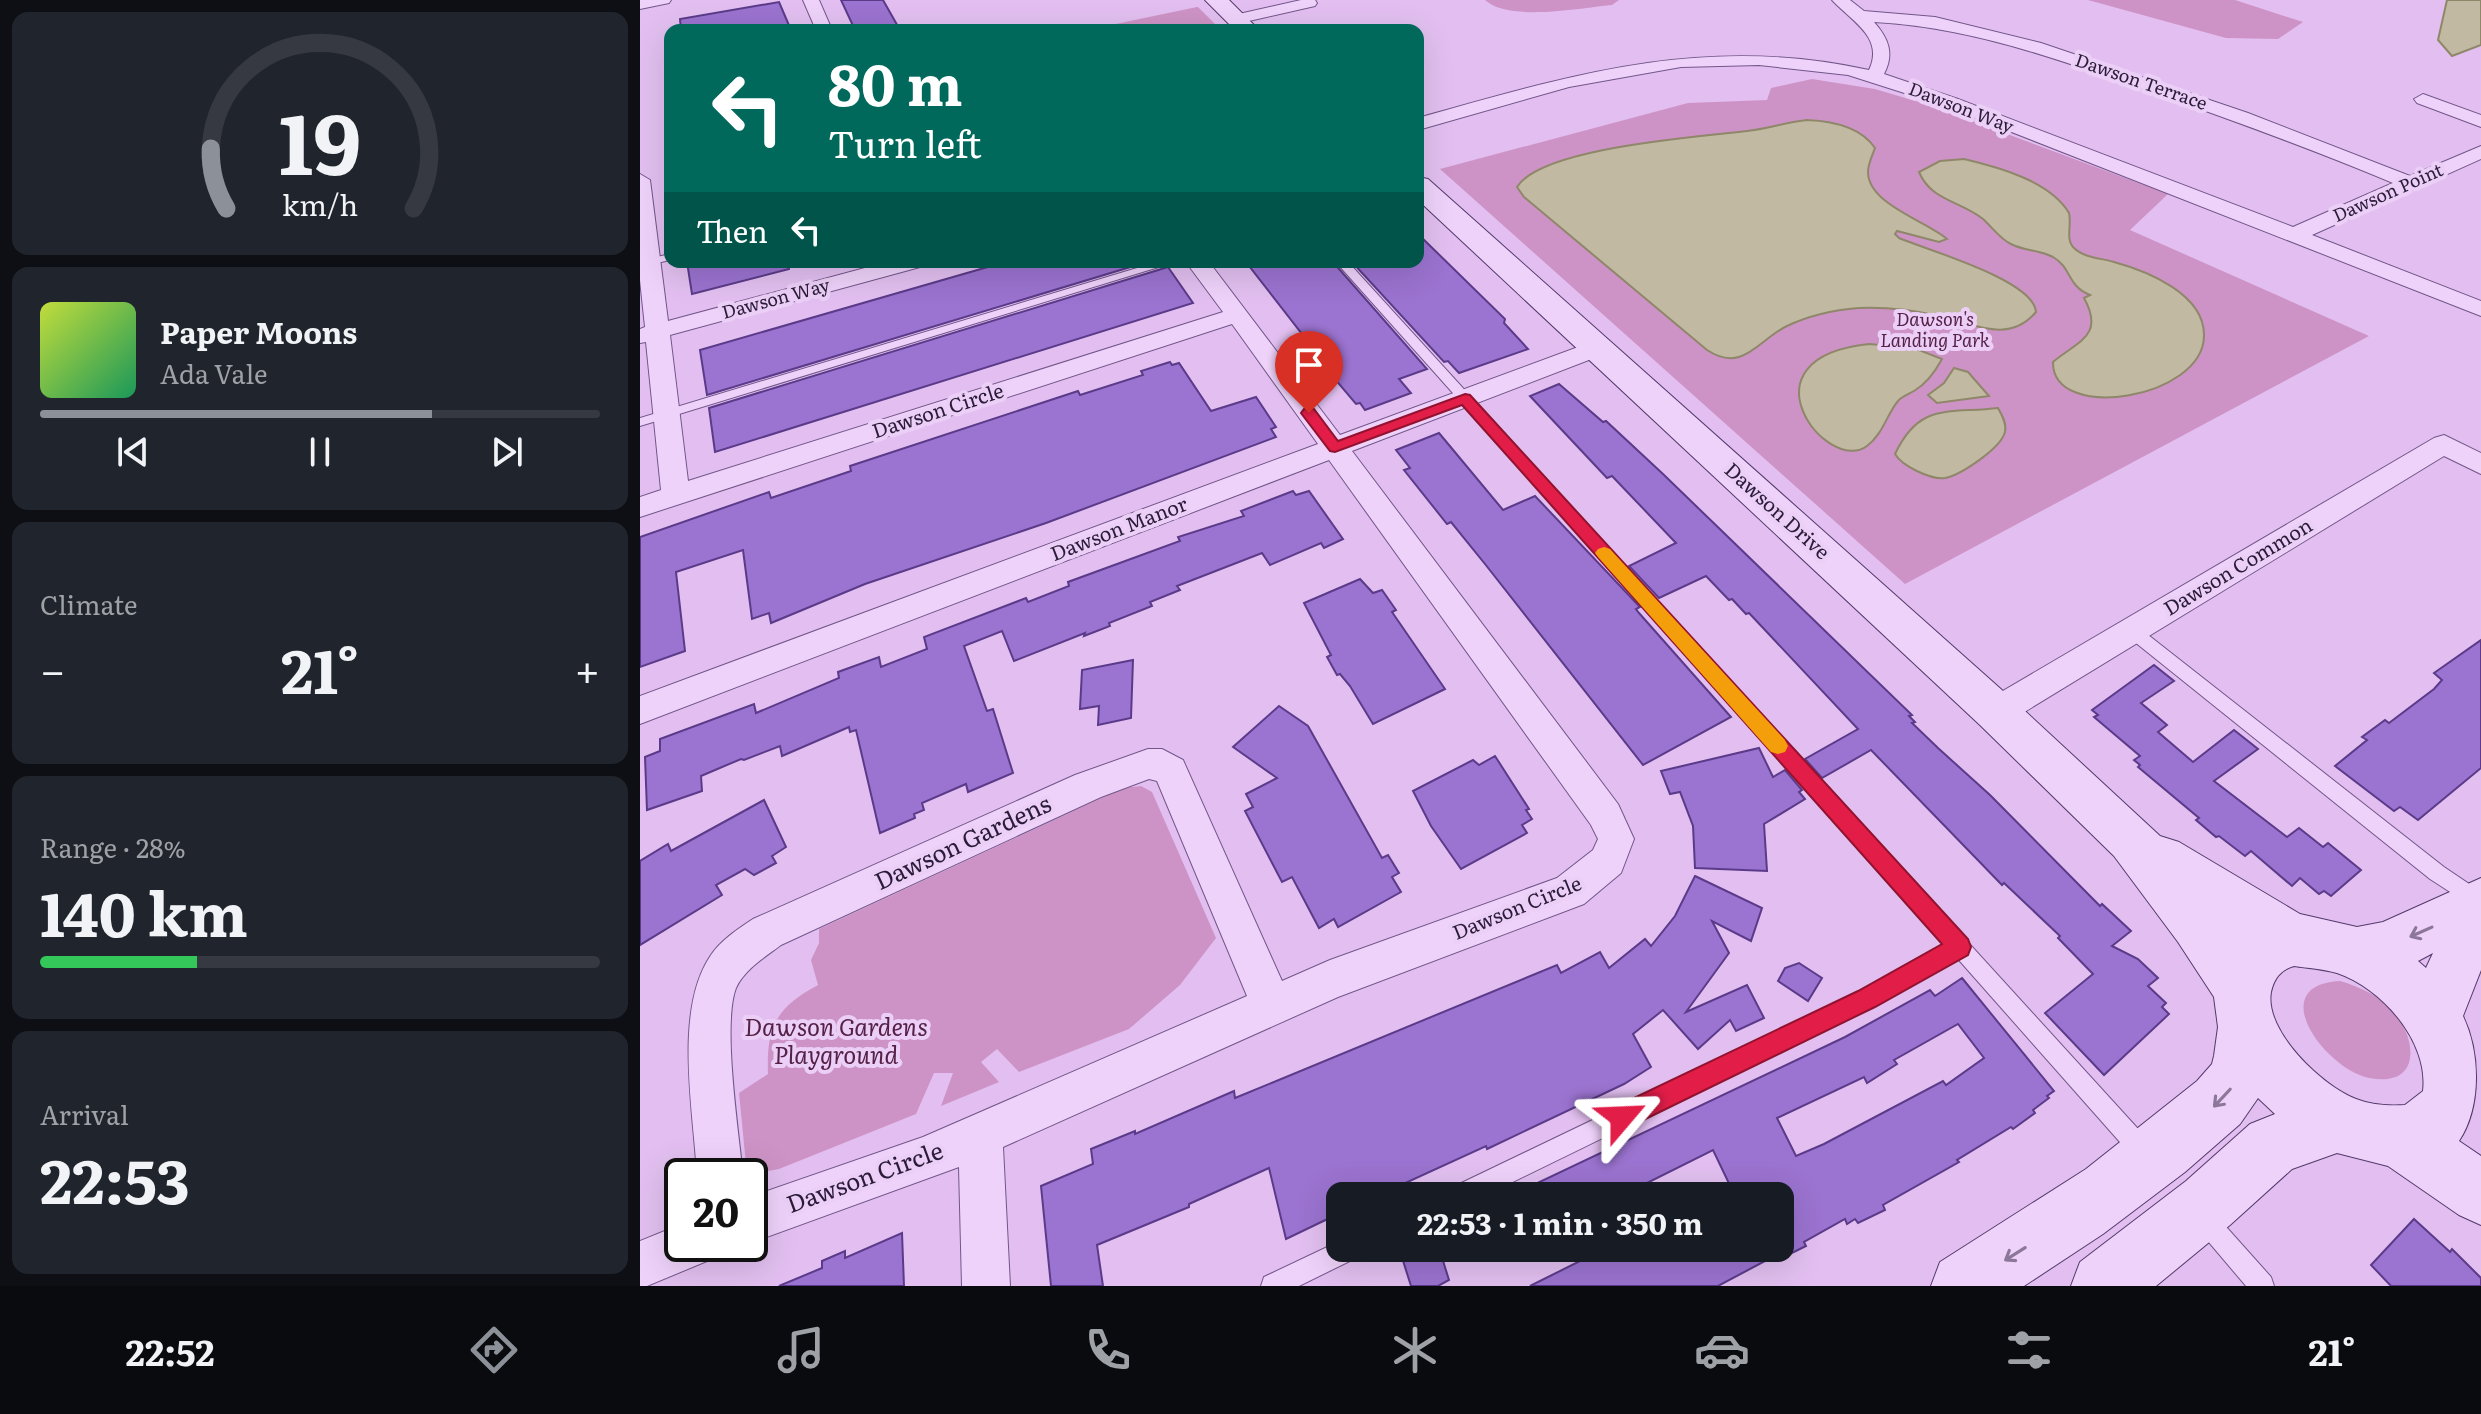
<!DOCTYPE html>
<meta charset="utf-8">
<style>
:root{--surface:#171b24;--page:#20242c;--text:#f1f3f6;--muted:#9ea1a6;--line:#363941;--accent:#8c9099}
body{margin:0;font-family:Literata,serif;background:var(--page);color:var(--text);height:100vh;display:flex;flex-direction:column;font-size:30px;white-space:nowrap}
*{box-sizing:border-box;margin:0}
p{font-size:26px;color:var(--muted)}
.icon{flex:none;width:44px;height:44px;fill:none;stroke:currentColor;stroke-width:2;stroke-linecap:round;stroke-linejoin:round}
.map{position:relative;flex:1;overflow:hidden}
.details{display:flex;flex-direction:column;gap:12px;padding:12px;background:#0d0f14;width:640px}
.details>*{flex:none}
.banner{position:absolute;left:24px;top:24px;width:760px;height:244px;border-radius:16px;box-shadow:0 8px 32px #0002;background:#00695c;color:#fff;overflow:hidden}
.speed{position:absolute;left:24px;top:1158px;display:flex;gap:16px;font-size:40px;font-weight:700;text-align:center}
.speed>*{display:grid;place-content:center;width:104px;height:104px;border-radius:50%;background:var(--surface);box-shadow:0 8px 32px #0002;line-height:1}
.speed .limit{border:4px solid #111;border-radius:12px;background:#fff;color:#111}
.pin{position:absolute;display:grid;place-items:center;width:68px;height:68px;color:#fff;margin:-82px -34px;border-radius:50% 50% 50% 0;rotate:-45deg;box-shadow:0 0 8px #0007}
.pin .icon{rotate:45deg}
.me{position:absolute;width:88px;margin:-44px;rotate:64deg;stroke-linejoin:round;filter:drop-shadow(0 0 6px #0008)}
.turn{display:flex;align-items:center;gap:28px;height:168px;padding:0 32px;font-size:36px}
.turn .icon{width:104px;height:104px;stroke-width:2.5}
.turn b{display:block;font-size:56px;line-height:68px}
.then{display:flex;align-items:center;height:76px;padding:0 32px;background:#0003;gap:16px;font-size:30px}
.big{font-size:60px;font-weight:700;line-height:1.1}
.details .card{flex:1;display:flex;flex-direction:column;justify-content:center;gap:12px;min-width:0;padding:0 28px;border-radius:16px;background:var(--page)}
.details .dial{align-items:center;gap:0}
.dial svg{height:208px;overflow:visible;fill:none;stroke:var(--line);stroke-width:7;stroke-linecap:round;text-anchor:middle}
.dial text{fill:var(--text);stroke:none}
.song{display:flex;align-items:center;gap:24px}
.cover{width:96px;height:96px;border-radius:12px;background:linear-gradient(135deg,hsl(70 70% 55%),hsl(150 70% 35%))}
.played{height:8px;border-radius:4px;background:linear-gradient(90deg,var(--accent) 70%,var(--line) 70%)}
.keys{display:flex;justify-content:space-around;direction:ltr}
.heat{display:flex;justify-content:space-between;align-items:center;font-size:44px;direction:ltr}
.charge{height:12px;border-radius:6px;background:linear-gradient(90deg,#34c759 28%,var(--line) 0)}
.trip{position:absolute;left:686px;top:1182px;width:468px;height:80px;border-radius:16px;background:var(--surface);box-shadow:0 8px 32px #0002;font-weight:700;line-height:80px;text-align:center}
.tabs{display:flex;height:128px;justify-content:space-around;align-items:center;background:#090b0e;color:var(--muted)}
.tabs .icon{width:56px;height:56px}
.tabs .current{color:var(--accent)}
.tabs b{font-size:36px;color:var(--text)}
main{display:flex;flex:1;min-height:0}
.map>svg:first-child{display:block}
.green{fill:#ce93c6}
.water{fill:#c1b9a2;stroke:#8f8769;stroke-width:2}
.building{fill:#9b73d0;stroke:#5b3b89;stroke-width:2;fill-rule:evenodd}
.lines{fill:none;stroke-linecap:round;stroke-linejoin:round}
.lane-casing{stroke:#725689;stroke-width:2}
.street-casing{stroke:#725689;stroke-width:2}
.secondary-casing{stroke:#533a6b;stroke-width:2}
.lane{fill:#efd2fa;fill-rule:evenodd}
.street{fill:#efd2fa;fill-rule:evenodd}
.secondary{fill:#efd2fa;fill-rule:evenodd}
.oneway{stroke:#8c7799}
.route{fill:#e11d48;stroke:#92132f;stroke-width:2}
.slow{fill:#f59e0b}
.labels{text-anchor:middle;stroke-width:8;stroke-linejoin:round;paint-order:stroke}
.far-street-label{font-size:18px;fill:#2a1c38;stroke:#eccff7}
.far-park-label{font-size:18px;font-style:italic;fill:#552147;stroke:#eccff7}
.street-label{font-size:20px;fill:#2a1c38;stroke:#eccff7}
.near-street-label{font-size:24px;fill:#2a1c38;stroke:#eccff7}
.near-park-label{font-size:24px;font-style:italic;fill:#552147;stroke:#eccff7}
</style>
<main>
<section class="details">
<div class="card dial"><svg viewBox="0 0 100 80">
<path d="M14 69A42 42 0 1 1 86 69"/>
<path d="M14 69A42 42 0 0 1 8 46" stroke="#8c9099"/>
<text x="50" y="56" font-size="32" font-weight="700">19</text>
<text x="50" y="72" font-size="11">km/h</text>
</svg></div>
<div class="card">
<div class="song"><i class="cover"></i><div><b>Paper Moons</b><p>Ada Vale</p></div></div>
<div class="played"></div>
<div class="keys"><svg class="icon" aria-label="previous" viewBox="0 0 24 24"><path d="M18 5L8 12l10 7zM5 5v14"/></svg><svg class="icon" aria-label="pause" viewBox="0 0 24 24"><path d="M8 5v14M16 5v14"/></svg><svg class="icon" aria-label="next" viewBox="0 0 24 24"><path d="M6 5l10 7-10 7zM19 5v14"/></svg></div>
</div>
<div class="card"><p>Climate</p>
<div class="heat"><a>−</a><b class="big">21°</b><a>+</a></div>
</div>
<div class="card"><p>Range · 28%</p><b class="big">140 km</b><div class="charge"></div></div>
<div class="card"><p>Arrival</p><b class="big">22:53</b></div>
</section>
<div class="map">
<svg width="1841" height="1286" viewBox="0 0 1841 1286">
<rect width="100%" height="100%" fill="#e2bff0"/>
<g class="green">
<path d="M845,0H979L972,5C940,8 869,22 845,0Z"/>
<path d="M1448,0H1595L1663,22L1638,39L1586,38Z"/>
<path d="M558,7L581,30H447L557,7Z"/>
<path d="M1172,79L1235,89L1292,106L1528,194L1490,230L1729,336L1265,584L800,169L1048,103L1127,100L1131,88Z"/>
<path d="M501,786L512,792L576,938L540,985L489,1029L379,1072L357,1049L341,1062L359,1082L301,1106L313,1073H294L276,1114L139,1169L128,1171L119,1166L117,1159L106,1164L99,1093L128,1074C126,1026 137,1007 178,985L171,960L179,943V929L483,788Z"/>
<path d="M1700,981C1720,987 1738,995 1753,1011C1778,1040 1781,1088 1729,1078C1685,1069 1623,985 1700,981Z"/>
</g>
<g class="water">
<path d="M1807,0H1841V45L1812,56L1798,40Z"/>
<path d="M1167,120C1192,121 1220,126 1235,148C1232,156 1228,164 1228,172C1228,204 1286,221 1307,239L1299,242L1257,231L1255,234L1259,238C1287,250 1394,280 1396,312C1368,345 1332,323 1299,316C1273,310 1246,307 1219,308C1194,310 1170,315 1147,326C1119,339 1103,374 1067,350L884,197L877,187C902,147 1061,137 1107,131C1127,129 1147,122 1167,120Z"/>
<path d="M1324,159C1358,167 1410,181 1429,213C1432,224 1425,240 1434,248C1444,258 1461,258 1474,262C1507,271 1565,294 1564,336C1563,399 1412,423 1413,362C1438,341 1465,336 1444,298L1450,295C1427,286 1432,268 1413,257C1400,250 1384,251 1371,244C1360,239 1352,227 1343,219C1321,201 1291,201 1279,172L1300,161Z"/>
<path d="M1229,344L1274,348L1302,359C1295,372 1286,384 1274,391C1269,394 1262,396 1258,401C1247,414 1243,434 1227,446C1188,476 1095,358 1229,344Z"/>
<path d="M1314,368L1328,372L1349,396L1297,403L1288,395L1304,383Z"/>
<path d="M1358,408C1362,415 1367,424 1365,432C1361,448 1321,475 1305,478C1291,480 1262,466 1255,454C1280,401 1310,414 1358,408Z"/>
</g>
<g class="building">
<path d="M201,0H243L260,30H215Z"/>
<path d="M139,2L151,30H41L40,19Z"/>
<path d="M778,234L865,319L864,323L888,349L819,373L808,361L804,362L712,262H778Z"/>
<path d="M47,262H148L149,269L52,294Z"/>
<path d="M365,262H507L67,395L60,350Z"/>
<path d="M606,262H693L787,369L759,379L771,393L725,410L720,403L716,404L661,339L665,338Z"/>
<path d="M528,267L553,303L75,452L69,408Z"/>
<path d="M530,362L532,365L539,363L571,411L616,397L636,427L631,429L636,437L406,523L225,584L131,623L129,613L112,619L103,550L36,572L45,651L0,667V537L129,492L131,498L211,471L210,466L438,391L440,395L503,375L501,371Z"/>
<path d="M919,384L963,422L966,421L1023,474L1272,715L1269,716L1275,722L1272,723L1298,748L1350,795L1460,906L1462,904L1491,931L1472,946L1498,959L1518,978L1508,986L1526,1003L1522,1007L1529,1014L1464,1075L1405,1013L1453,974L1418,938L1420,936L1364,883L1362,885L1231,750L1182,778L1165,759L1218,729L1109,613L1106,614L1092,599L1089,600L1066,576L1019,598L989,566L1036,543L972,476L967,478L890,396Z"/>
<path d="M799,433L863,510L895,496L1000,607L996,609L999,613L1091,717L1003,765L845,564L811,522L807,524L764,470L770,468L756,450Z"/>
<path d="M653,491L656,495L669,491L703,539L684,548L681,543L630,565L622,553L537,586L540,590L510,602L512,606L469,623L470,626L444,636L445,633L374,661L362,631L324,646L347,711L353,709L373,773L328,792L326,784L282,803L284,810L274,814L275,818L240,833L216,730L210,732L209,727L142,756L140,746L104,760L101,759L61,776L62,791L7,810L5,757L20,751V739L114,704L116,713L199,678L198,672L239,657L241,667L287,649L284,637L386,598L388,602L429,586L428,582L540,541L538,537L604,516L601,511Z"/>
<path d="M720,579L733,593L742,590L756,610L752,612L805,689L733,724L710,686L700,674L697,675L687,657L691,655L664,603Z"/>
<path d="M1841,640V768L1778,820L1760,807L1754,811L1695,766L1727,740L1722,737L1745,720L1749,723L1794,689L1802,680L1794,673Z"/>
<path d="M493,660L491,718L458,725L459,706L440,709L442,670Z"/>
<path d="M1514,665L1534,681L1501,703L1527,725L1518,732L1553,762L1594,730L1618,749L1574,781L1647,837L1659,828L1683,847L1688,843L1721,870L1691,896L1684,891L1679,894L1660,878L1652,886L1611,851L1605,856L1579,836L1576,837L1556,820L1559,818L1498,767L1500,765L1494,760L1500,756L1454,717L1458,715L1452,710Z"/>
<path d="M639,706L668,726L742,858L748,855L759,873L752,877L761,892L698,927L694,919L679,928L652,877L642,882L605,811L613,807L606,794L637,778L593,747Z"/>
<path d="M1119,748L1133,777L1145,770L1162,790L1159,792L1165,799L1124,824L1127,871L1055,868L1053,826L1040,792L1030,794L1021,771Z"/>
<path d="M855,756L889,809L886,810L892,819L882,825L887,833L821,869L791,826L773,791L833,760L839,765Z"/>
<path d="M124,800L146,847L132,856L136,863L114,875L105,869L76,885L82,895L0,945V861L28,844L31,851Z"/>
<path d="M1055,876L1122,908L1111,941L1072,921L1089,953L1046,1012L1107,985L1124,1018L1096,1031L1090,1020L1058,1049L1023,1010L993,1034L1011,1067L984,1084L847,1149L846,1146L737,1196H700V1213L646,1239L629,1168L549,1204V1207L457,1245L463,1286H411L401,1186L453,1164L451,1149L495,1131V1134L594,1091L595,1098L917,965L921,973L960,952L969,968L1005,939L1011,946L1035,916Z"/>
<path d="M1159,963L1182,978L1168,1001L1138,981L1145,968Z"/>
<path d="M1322,978L1414,1091L1407,1096L1409,1098L1393,1110L1395,1113L1373,1129L1371,1127L1317,1160L1319,1162L1243,1205L1245,1210L1218,1223L1215,1219L1207,1224L1205,1219L1164,1242L1166,1246L1140,1259V1253L1078,1286H890L966,1248H1140V1196H1095L1073,1150L981,1196H870L1205,1037L1290,990L1295,996ZM1318,1024L1344,1058L1306,1085L1303,1081L1184,1144L1156,1156L1137,1118L1224,1077L1227,1083L1257,1064L1254,1060Z"/>
<path d="M1774,1219L1810,1252L1812,1249L1841,1278V1286H1751L1731,1265Z"/>
<path d="M262,1233L264,1286H139L182,1268V1261L205,1251V1258Z"/>
<path d="M759,1248H799L809,1280L798,1286H771Z"/>
</g>
<g class="lines">
<defs>
<g id="lane">
<path d="M30,254V260L0,267V261Z"/>
<path d="M517,262H535L0,426V418Z"/>
<path d="M696,262H708L1510,1142L1513,1150L1510,1158L1502,1161L1494,1158L1318,959L1233,1006L844,1196H807L811,1188L1219,992L1305,945Z"/>
<path d="M1492,625L1498,627L1804,867L1841,892V912L1790,879L1486,635L1484,631L1486,627Z"/>
<path d="M1564,1207L1572,1211L1631,1277L1634,1286H1606L1556,1227L1552,1219L1556,1211Z"/>
<path d="M700,1241V1248H724L720,1256L659,1286H621L624,1277Z"/>
</g>
<g id="street">
<path d="M0,0H31L29,3L0,9Z"/>
<path d="M163,0H179L192,30H176Z"/>
<path d="M661,0H675L677,3L675,6L596,24L588,19L590,16Z"/>
<path d="M1192,0H1210L1224,11L1295,17L1401,43L1608,113L1770,176L1841,146V159L1672,235L1841,301V316L1305,106L1208,75L1119,65L1041,67L929,87L778,130V118C934,74 1066,34 1229,70C1245,37 1210,20 1192,0ZM1234,22C1330,27 1417,59 1507,90C1589,119 1672,149 1753,183L1653,227L1318,99L1244,74C1255,53 1248,38 1234,22Z"/>
<path d="M1783,94L1841,115V127L1777,103L1774,99Z"/>
<path d="M0,174L10,180L28,321L247,262H283L280,267L30,335L48,481L583,312L546,262H569L700,435L949,343H967L970,348L967,353L712,451L978,804L994,839L981,873L944,904L698,997L363,1147L370,1286H322L319,1167L110,1243V1197L283,1137L607,996L517,781L509,779L461,797L141,945C125,957 104,970 96,988C82,1025 99,1133 103,1176H57C54,1113 33,1010 71,955C81,940 98,929 113,919L435,775L508,749H522L543,760L642,981L690,960L917,878L953,850L958,839L951,825L689,460L0,724V696L678,444L592,324L0,517V497L21,490L6,342L0,343V329L5,327L0,280Z"/>
<path d="M1804,435L1841,453V474L1804,456L1368,722L1356,726L1344,722L1339,712L1344,702L1794,438Z"/>
<path d="M42,1224V1244H74L67,1261L7,1286H0V1241Z"/>
</g>
<g id="secondary">
<path d="M565,0H589L619,30H595Z"/>
<path d="M778,177L788,179L1372,699L1520,836L1539,842L1660,914L1717,927L1743,922L1841,878V970L1823,1016C1841,1054 1841,1108 1819,1141L1841,1156V1225L1819,1215L1748,1166L1697,1153L1652,1169L1590,1225L1516,1286H1431L1440,1262L1546,1181L1610,1124L1635,1114L1618,1098L1600,1124L1545,1172L1463,1234L1384,1286H1291L1300,1262L1446,1169L1557,1081L1572,1064L1574,1056L1578,1027L1574,997L1538,942L1474,856L1340,725L778,200ZM1793,953L1786,968L1778,961ZM1654,966C1668,968 1683,969 1697,973C1742,988 1789,1042 1783,1091L1765,1105C1750,1106 1731,1105 1716,1099C1682,1086 1624,1031 1631,992C1634,979 1640,970 1654,966Z"/>
</g>
</defs>
<use href="#lane" class="lane-casing"/>
<use href="#street" class="street-casing"/>
<use href="#secondary" class="secondary-casing"/>
<use href="#lane" class="lane"/>
<use href="#street" class="street"/>
<use href="#secondary" class="secondary"/>
</g>
<defs><path id="oneway-shaft" d="M-6 0H5M1.5-3L5.5 0L1.5 3" fill="none" stroke-width="1.6" stroke-linecap="round" stroke-linejoin="round" transform="scale(2)"/></defs>
<g class="oneway">
<use href="#oneway-shaft" transform="translate(1781 932) rotate(156)"/>
<use href="#oneway-shaft" transform="translate(1582 1098) rotate(133)"/>
<use href="#oneway-shaft" transform="translate(1375 1254) rotate(148)"/>
</g>
<path class="route" d="M825,394L830,395L1328,939L1331,947L1328,955L1235,1007L991,1126L982,1130L973,1126L970,1117L973,1108L1218,991L1302,944L822,405L695,452L690,451L661,413L664,409H674L698,441Z"/>
<path class="slow" d="M964,547L970,549L1145,740L1148,746L1145,752L1138,754L1131,752L958,557L955,553L958,549Z"/>
<g class="labels">
<g class="far-street-label">
<text transform="translate(1501 82) rotate(19)" y="6">Dawson Terrace</text>
<text transform="translate(1321 108) rotate(21)" y="6">Dawson Way</text>
<text transform="translate(1748 193) rotate(-24)" y="6">Dawson Point</text>
<text transform="translate(136 299) rotate(-15)" y="6">Dawson Way</text>
</g>
<g class="far-park-label">
<text x="1295" y="326">Dawson's<tspan x="1295" dy="21">Landing Park</tspan></text>
</g>
<g class="street-label">
<text transform="translate(298 411) rotate(-18)" y="7">Dawson Circle</text>
<text transform="translate(1137 511) rotate(42)" y="7">Dawson Drive</text>
<text transform="translate(479 529) rotate(-21)" y="7">Dawson Manor</text>
<text transform="translate(1598 567) rotate(-31)" y="7">Dawson Common</text>
<text transform="translate(877 908) rotate(-22)" y="7">Dawson Circle</text>
</g>
<g class="near-street-label">
<text transform="translate(323 843) rotate(-25)" y="8">Dawson Gardens</text>
<text transform="translate(225 1178) rotate(-20)" y="8">Dawson Circle</text>
</g>
<g class="near-park-label">
<text x="196" y="1036">Dawson Gardens<tspan x="196" dy="28">Playground</tspan></text>
</g>
</g>
</svg>
<div class="speed"><div class="limit">20</div></div>
<div class="pin" style="left:669px;top:413px;background:#d93025"><svg class="icon" aria-label="arrive" viewBox="0 0 24 24"><path d="M6 21V4h12l-3 4 3 4H6"/></svg></div>
<svg class="me" style="left:982px;top:1117px" viewBox="-20 -20 40 40"><path d="M0-17L14 15 0 8-14 15z" fill="#e11d48" stroke="#fff" stroke-width="4"/></svg>
<div class="trip">22:53 · 1 min · 350 m</div>
<div class="banner">
<div class="turn"><svg class="icon" aria-label="left" viewBox="0 0 24 24"><path d="M17 20v-9H6M10 6l-5 5 5 5"/></svg><div><b>80 m</b>Turn left</div></div>
<div class="then">Then<svg class="icon" aria-label="left" viewBox="0 0 24 24"><path d="M17 20v-9H6M10 6l-5 5 5 5"/></svg></div>
</div>
</div>
</main>
<nav class="tabs">
<b>22:52</b>
<svg class="icon current" aria-label="directions" viewBox="0 0 24 24"><path d="M12 3l9 9-9 9-9-9zM9 14v-3h6M13 9l2 2-2 2"/></svg>
<svg class="icon" aria-label="music" viewBox="0 0 24 24"><path d="M9 18V5l10-2v13"/><circle cx="6" cy="18" r="3"/><circle cx="16" cy="16" r="3"/></svg>
<svg class="icon" aria-label="phone" viewBox="0 0 24 24"><path d="M5 4h4l2 5-3 2q2 4 5 5l2-3 5 2v4C11 20 4 13 5 4z"/></svg>
<svg class="icon" aria-label="climate" viewBox="0 0 24 24"><path d="M12 3v18M4 7l16 10M4 17L20 7"/></svg>
<svg class="icon" aria-label="car" viewBox="0 0 24 24"><path d="M5 17H2v-5l4-1 3-4h7l3 4 3 1v5h-3M9 17h6M6 11h13"/><circle cx="7" cy="17" r="2"/><circle cx="17" cy="17" r="2"/></svg>
<svg class="icon" aria-label="filters" viewBox="0 0 24 24"><path d="M4 7h16M4 17h16"/><circle cx="9" cy="7" r="2"/><circle cx="15" cy="17" r="2"/></svg>
<b>21°</b>
</nav>
